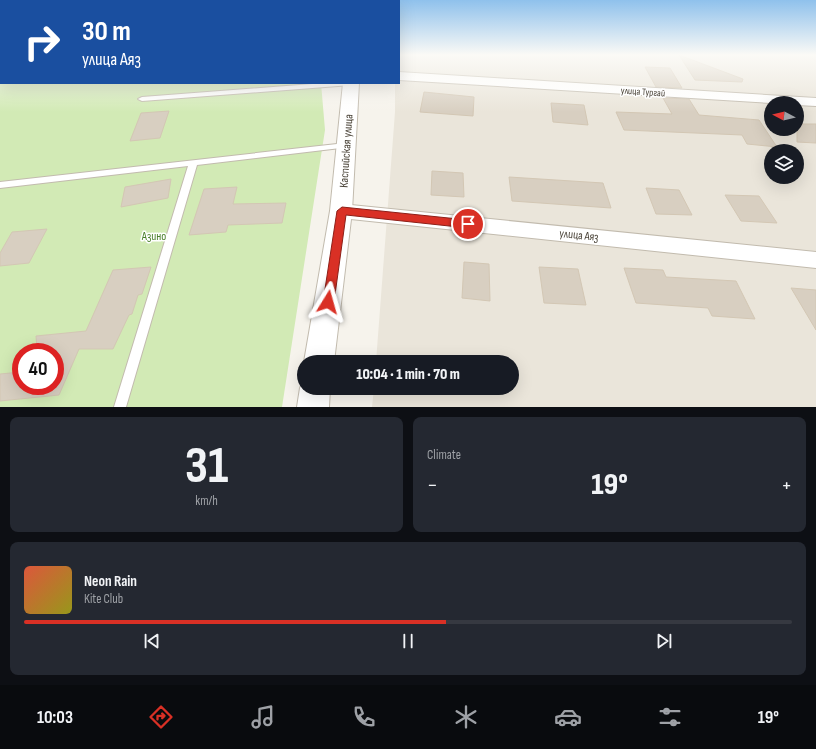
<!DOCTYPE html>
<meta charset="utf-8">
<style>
:root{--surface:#171b24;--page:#242831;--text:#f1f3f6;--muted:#9ea1a6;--line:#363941;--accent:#d93025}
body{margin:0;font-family:"Sofia Sans Condensed",sans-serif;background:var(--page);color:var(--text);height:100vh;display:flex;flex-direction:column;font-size:15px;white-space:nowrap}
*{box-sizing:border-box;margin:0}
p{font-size:13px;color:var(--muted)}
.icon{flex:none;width:22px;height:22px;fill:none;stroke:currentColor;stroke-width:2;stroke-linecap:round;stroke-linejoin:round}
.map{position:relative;height:407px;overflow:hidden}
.drawer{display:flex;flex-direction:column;gap:10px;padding:10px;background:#0d0f14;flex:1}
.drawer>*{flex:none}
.top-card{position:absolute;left:0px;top:0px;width:400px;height:84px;box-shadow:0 4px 16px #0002;background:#1a4fa0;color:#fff;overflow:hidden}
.needle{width:26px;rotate:277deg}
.buttons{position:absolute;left:764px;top:96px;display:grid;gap:8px}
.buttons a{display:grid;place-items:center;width:40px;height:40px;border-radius:50%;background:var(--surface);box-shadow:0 4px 16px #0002;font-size:20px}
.speed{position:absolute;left:12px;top:343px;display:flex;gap:8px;font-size:20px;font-weight:700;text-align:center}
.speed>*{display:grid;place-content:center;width:52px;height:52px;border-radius:50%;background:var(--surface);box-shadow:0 4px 16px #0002;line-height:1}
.speed .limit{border:6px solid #d22;background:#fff;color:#111}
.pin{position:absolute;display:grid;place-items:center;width:34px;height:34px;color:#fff;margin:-17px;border:2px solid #fff;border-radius:50%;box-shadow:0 1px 4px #0007}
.me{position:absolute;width:44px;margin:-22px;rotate:8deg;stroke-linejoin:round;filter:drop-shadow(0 0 3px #0008)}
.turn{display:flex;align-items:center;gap:14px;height:84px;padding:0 16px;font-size:18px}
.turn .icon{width:52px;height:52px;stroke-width:2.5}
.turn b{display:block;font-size:28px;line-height:34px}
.big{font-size:30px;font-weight:800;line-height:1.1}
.drawer .tile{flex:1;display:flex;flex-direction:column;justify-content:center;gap:6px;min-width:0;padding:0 14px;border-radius:8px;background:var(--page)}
.drawer .dial{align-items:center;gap:0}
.dial b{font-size:52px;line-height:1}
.song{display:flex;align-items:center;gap:12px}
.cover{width:48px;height:48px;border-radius:6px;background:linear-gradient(135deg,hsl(10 70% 55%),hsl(60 70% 35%))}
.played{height:4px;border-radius:2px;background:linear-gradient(90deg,var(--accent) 55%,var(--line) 55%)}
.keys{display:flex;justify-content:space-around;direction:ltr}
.heat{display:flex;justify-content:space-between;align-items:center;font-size:22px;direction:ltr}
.drawer .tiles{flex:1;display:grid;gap:10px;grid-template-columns:1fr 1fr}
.tile:last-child{grid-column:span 2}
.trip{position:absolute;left:297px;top:355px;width:222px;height:40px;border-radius:20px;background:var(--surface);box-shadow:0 4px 16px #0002;font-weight:800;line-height:40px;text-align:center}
.menu{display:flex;height:64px;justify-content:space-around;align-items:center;background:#090b0e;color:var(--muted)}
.menu .icon{width:28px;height:28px}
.menu .on{color:var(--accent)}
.menu b{font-size:18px;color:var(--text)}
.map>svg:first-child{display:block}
.residential{fill:#eae5da;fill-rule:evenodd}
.green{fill:#d2eab5;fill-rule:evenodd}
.building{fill:#d8cfc1;stroke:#d3c7b4}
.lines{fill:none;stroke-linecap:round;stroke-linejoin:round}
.service-casing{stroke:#c2bbae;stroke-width:2}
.minor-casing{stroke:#c2bbae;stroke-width:2}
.tertiary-casing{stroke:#c2bbae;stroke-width:2}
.service{fill:#fff;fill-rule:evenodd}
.minor{fill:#fff;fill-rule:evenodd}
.tertiary{fill:#fff;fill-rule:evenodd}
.route{fill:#d93025;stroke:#8d1f18}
.labels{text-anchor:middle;stroke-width:3;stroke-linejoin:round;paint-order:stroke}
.far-street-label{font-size:10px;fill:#4b4439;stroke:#fff}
.street-label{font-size:12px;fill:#4b4439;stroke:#fff}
.park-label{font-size:12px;fill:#4a7f2a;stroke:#fff}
</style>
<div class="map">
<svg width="816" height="407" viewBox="0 0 816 407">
<rect width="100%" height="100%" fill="#f6f3ec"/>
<path class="residential" d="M399,55H816V407H372L374,388H512V362H376L395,112V83H399ZM771,103H797V129H771ZM771,151H797V177H771Z"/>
<path class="green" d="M0,55L1,83H321L325,130L282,407H0ZM21,352H55V386H21Z"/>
<g class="building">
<path d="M679,55L743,79L742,82L695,80Z"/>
<path d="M645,67L670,68L682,88L656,87Z"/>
<path d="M424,92L474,97L473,116L420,112Z"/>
<path d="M663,98L689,99L699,115L759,120L777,147L747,144L742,135L624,130L616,112L672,114Z"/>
<path d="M551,103L584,105L588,125L553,122Z"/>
<path d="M169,111L160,138L130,141L141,113Z"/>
<path d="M797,124H816V143L797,142Z"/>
<path d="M432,171L463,173L464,197L431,195Z"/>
<path d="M509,177L603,183L611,208L512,201Z"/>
<path d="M171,179L168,198L121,207L125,187Z"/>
<path d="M237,187L233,204L286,203L282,223L228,225L226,232L189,235L204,189Z"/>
<path d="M646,188L679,190L692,215L656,214Z"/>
<path d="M725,195L759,196L777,223L741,221Z"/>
<path d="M47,229L29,263L0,266V253L12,232Z"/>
<path d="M464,262L489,264L490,301L462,298Z"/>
<path d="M151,267L142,294L138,295L132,314L129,315L113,349H79L59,395L0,401V374L21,372V386H55V352H41L42,349H37L36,336L86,331L113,270Z"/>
<path d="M539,267L578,269L586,305L544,303Z"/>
<path d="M624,268L663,270L666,277L736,281L755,319L712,316L708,308L636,303Z"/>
<path d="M791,288L816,290V330Z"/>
</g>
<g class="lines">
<defs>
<g id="service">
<path d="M325,83H354L351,85L142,101L138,99L142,97Z"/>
<path d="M346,143H349L350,145L349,147L197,165L126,407H114L188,166L0,188V182Z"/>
</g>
<g id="minor">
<path d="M399,72L816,98V106L797,105V103H771L399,80Z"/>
<path d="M341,204L816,252V268L341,218L335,216L332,211L335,206Z"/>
</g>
<g id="tertiary">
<path d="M343,83H359L352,211L334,362H304L330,211Z"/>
<path d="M304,378V388H330L329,407H297L300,388Z"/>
</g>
</defs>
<use href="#service" class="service-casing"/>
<use href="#minor" class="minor-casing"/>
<use href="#tertiary" class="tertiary-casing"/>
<use href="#service" class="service"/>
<use href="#minor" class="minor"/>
<use href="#tertiary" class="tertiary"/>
</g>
<linearGradient id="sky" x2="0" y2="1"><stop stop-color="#8fc1ec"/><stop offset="0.49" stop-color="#fbfaf6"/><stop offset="1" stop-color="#fbfaf6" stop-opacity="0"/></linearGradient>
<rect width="816" height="112" fill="url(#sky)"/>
<path class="route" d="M342,207L468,220L473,224L468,228L346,215L334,302L332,305L328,306L324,305L323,302L337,211Z"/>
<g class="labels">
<g class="far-street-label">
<text transform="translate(643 91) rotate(4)" y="4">улица Тургай</text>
</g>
<g class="street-label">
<text transform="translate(346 151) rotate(-86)" y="4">Каспийская улица</text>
<text transform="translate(579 235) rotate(6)" y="4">улица Аяз</text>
</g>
<g class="park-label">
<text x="154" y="240">Азино</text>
</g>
</g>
</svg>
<div class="buttons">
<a><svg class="needle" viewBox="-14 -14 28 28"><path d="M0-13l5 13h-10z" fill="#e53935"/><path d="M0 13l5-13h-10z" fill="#9ea1a6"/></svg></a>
<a><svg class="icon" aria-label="layers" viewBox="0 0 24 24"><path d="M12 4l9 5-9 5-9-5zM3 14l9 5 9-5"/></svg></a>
</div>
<div class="speed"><div class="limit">40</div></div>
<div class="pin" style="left:468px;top:224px;background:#d93025"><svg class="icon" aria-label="arrive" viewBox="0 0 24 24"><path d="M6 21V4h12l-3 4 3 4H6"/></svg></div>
<svg class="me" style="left:328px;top:302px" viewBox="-20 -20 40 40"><path d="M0-17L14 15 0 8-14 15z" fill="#d93025" stroke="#fff" stroke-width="4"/></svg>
<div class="trip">10:04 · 1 min · 70 m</div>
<div class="top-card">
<div class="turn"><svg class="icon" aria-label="right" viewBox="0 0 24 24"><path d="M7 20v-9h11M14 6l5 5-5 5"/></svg><div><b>30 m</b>улица Аяз</div></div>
</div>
</div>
<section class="drawer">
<div class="tiles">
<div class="tile dial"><b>31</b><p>km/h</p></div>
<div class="tile"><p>Climate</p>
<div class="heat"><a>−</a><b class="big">19°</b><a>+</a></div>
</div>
<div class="tile">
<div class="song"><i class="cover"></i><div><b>Neon Rain</b><p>Kite Club</p></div></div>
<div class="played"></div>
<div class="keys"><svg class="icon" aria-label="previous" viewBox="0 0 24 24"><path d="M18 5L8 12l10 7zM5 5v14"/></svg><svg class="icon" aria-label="pause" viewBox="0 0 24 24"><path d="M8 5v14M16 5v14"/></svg><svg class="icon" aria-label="next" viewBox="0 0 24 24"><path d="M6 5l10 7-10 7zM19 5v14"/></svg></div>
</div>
</div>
</section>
<nav class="menu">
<b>10:03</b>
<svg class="icon on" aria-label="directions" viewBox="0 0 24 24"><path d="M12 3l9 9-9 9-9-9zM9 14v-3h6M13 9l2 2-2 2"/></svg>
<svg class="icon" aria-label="music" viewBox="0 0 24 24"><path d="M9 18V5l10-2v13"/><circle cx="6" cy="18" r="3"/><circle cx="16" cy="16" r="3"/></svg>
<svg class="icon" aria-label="phone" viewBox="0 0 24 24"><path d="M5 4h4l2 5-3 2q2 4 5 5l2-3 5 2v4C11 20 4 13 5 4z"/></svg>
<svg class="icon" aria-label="climate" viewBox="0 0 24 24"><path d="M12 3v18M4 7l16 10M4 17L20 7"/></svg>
<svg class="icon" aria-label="car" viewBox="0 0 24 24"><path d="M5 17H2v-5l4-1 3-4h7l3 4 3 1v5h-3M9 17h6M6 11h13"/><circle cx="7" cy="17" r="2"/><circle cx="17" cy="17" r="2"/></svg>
<svg class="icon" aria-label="filters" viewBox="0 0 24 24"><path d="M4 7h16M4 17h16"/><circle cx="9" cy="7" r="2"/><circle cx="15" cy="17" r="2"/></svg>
<b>19°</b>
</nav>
